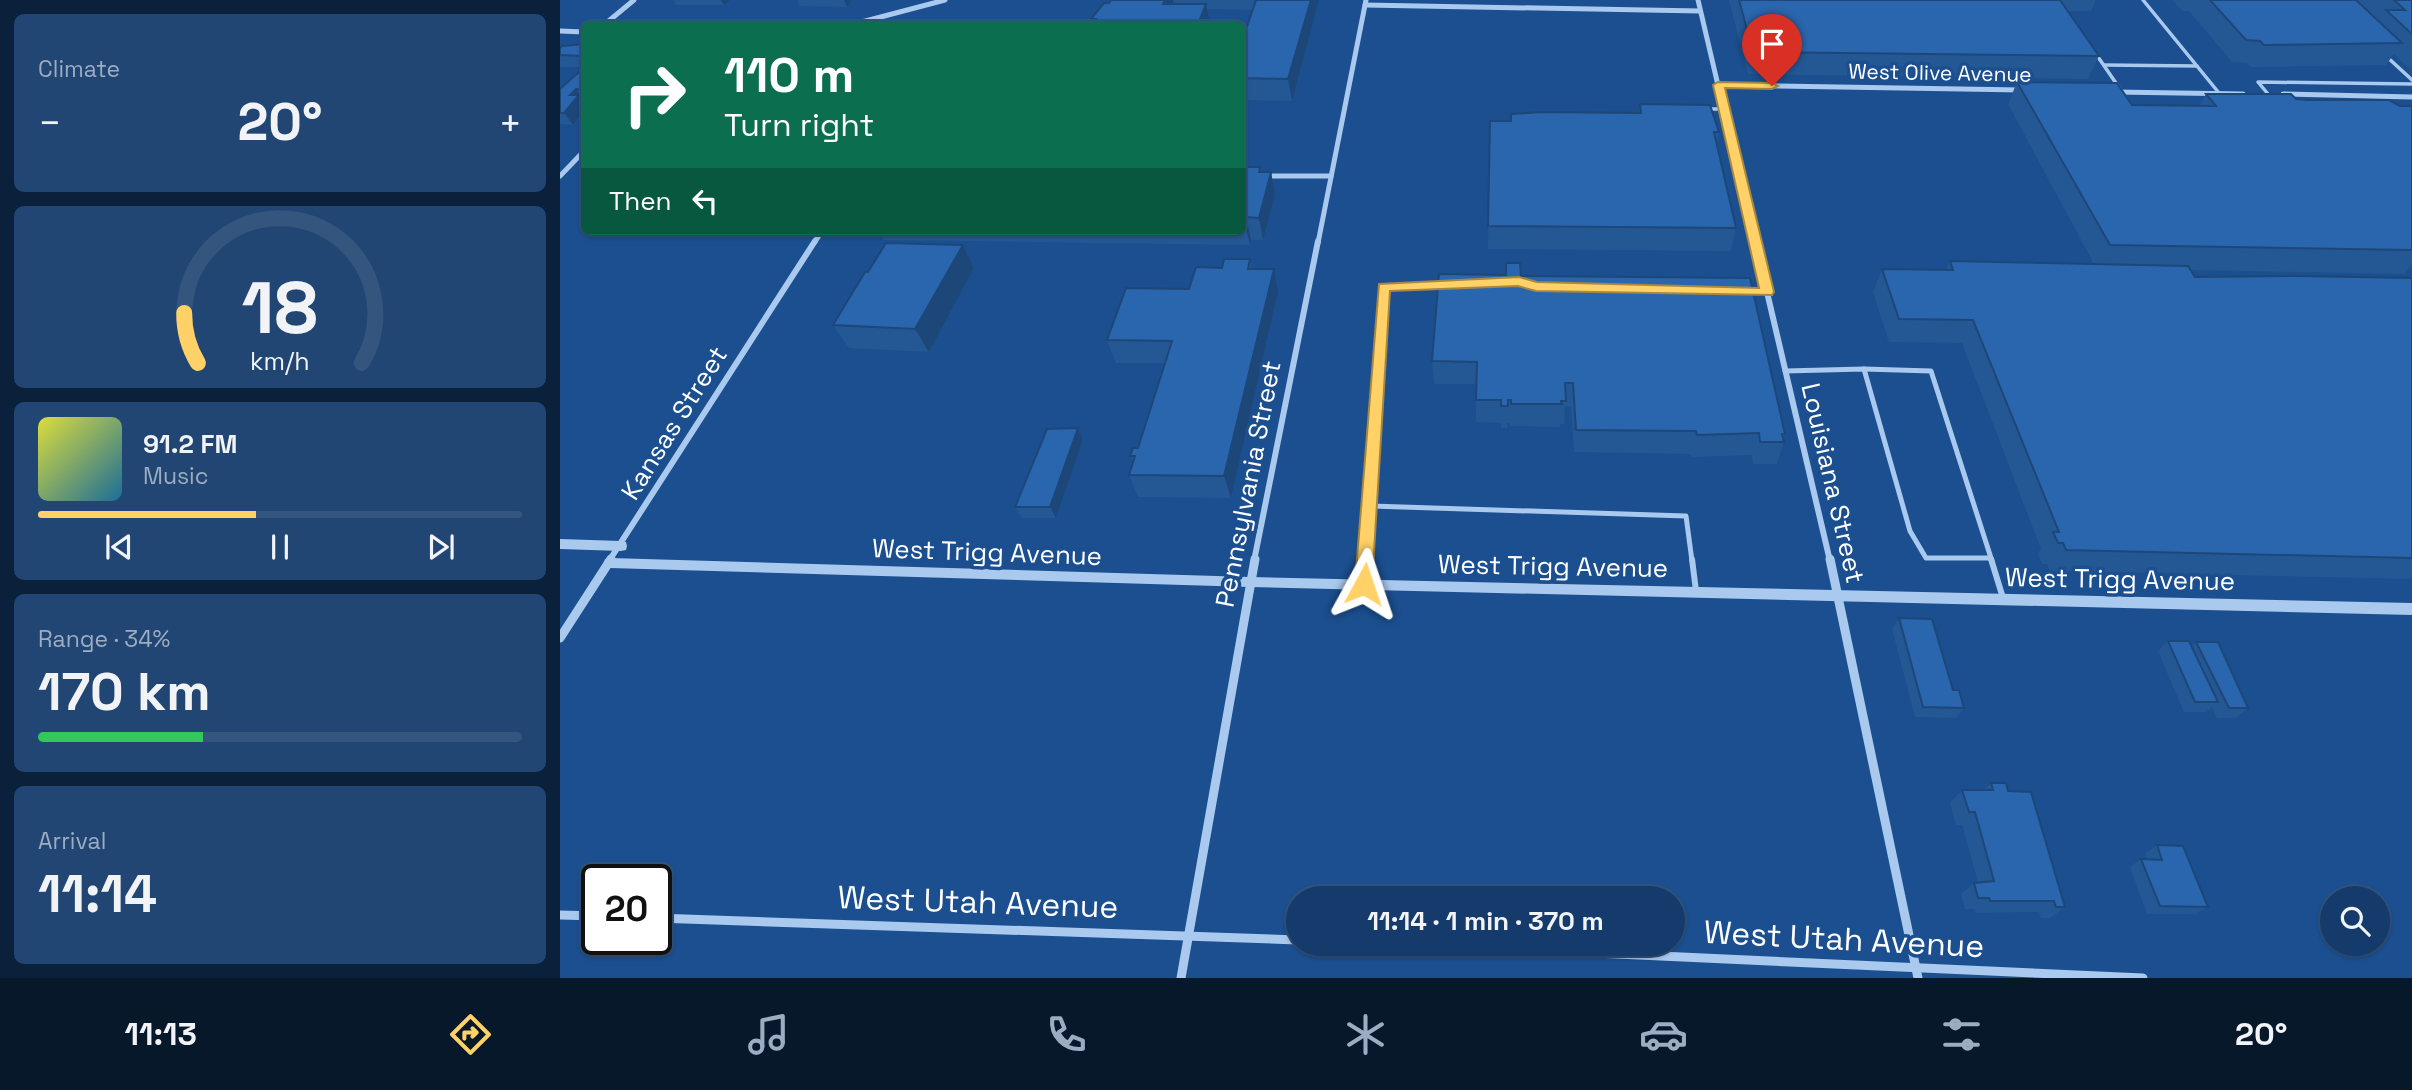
<!DOCTYPE html>
<meta charset="utf-8">
<style>
:root{--surface:#143b6b;--page:#214673;--text:#f1f3f6;--muted:#9dadc1;--line:#33557e;--accent:#ffd166}
body{margin:0;font-family:"Space Grotesk",sans-serif;background:var(--page);color:var(--text);height:100vh;display:flex;flex-direction:column;font-size:26px;white-space:nowrap}
*{box-sizing:border-box;margin:0}
p{font-size:23px;color:var(--muted)}
.icon{flex:none;width:38px;height:38px;fill:none;stroke:currentColor;stroke-width:2;stroke-linecap:round;stroke-linejoin:round}
.map{position:relative;flex:1;overflow:hidden}
.details{display:flex;flex-direction:column;gap:14px;padding:14px;background:#0b203b;width:560px}
.details>*{flex:none}
.guide{position:absolute;left:21px;top:21px;width:665px;height:214px;border-radius:10px;box-shadow:0 2px 5px #0004,0 0 0 2px var(--line);background:#0b6e4f;color:#fff;overflow:hidden}
.tools{position:absolute;left:1760px;top:886px;display:grid;gap:14px}
.tools a{display:grid;place-items:center;width:70px;height:70px;border-radius:50%;background:var(--surface);box-shadow:0 2px 5px #0004,0 0 0 2px var(--line);font-size:35px}
.speed{position:absolute;left:21px;top:864px;display:flex;gap:14px;font-size:35px;font-weight:700;text-align:center}
.speed>*{display:grid;place-content:center;width:91px;height:91px;border-radius:50%;background:var(--surface);box-shadow:0 2px 5px #0004,0 0 0 2px var(--line);line-height:1}
.speed .limit{border:4px solid #111;border-radius:10px;background:#fff;color:#111}
.pin{position:absolute;display:grid;place-items:center;width:60px;height:60px;color:#fff;margin:-72px -30px;border-radius:50% 50% 50% 0;rotate:-45deg;box-shadow:0 0 7px #0007}
.pin .icon{rotate:45deg}
.me{position:absolute;width:77px;margin:-38px;rotate:5deg;stroke-linejoin:round;filter:drop-shadow(0 0 5px #0008)}
.turn{display:flex;align-items:center;gap:24px;height:147px;padding:0 28px;font-size:32px}
.turn .icon{width:91px;height:91px;stroke-width:2.5}
.turn b{display:block;font-size:49px;line-height:60px}
.then{display:flex;align-items:center;height:66px;padding:0 28px;background:#0003;gap:14px;font-size:26px}
.big{font-size:52px;font-weight:600;line-height:1.1}
.details .widget{flex:1;display:flex;flex-direction:column;justify-content:center;gap:10px;min-width:0;padding:0 24px;border-radius:10px;background:var(--page)}
.details .dial{align-items:center;gap:0}
.dial svg{height:182px;overflow:visible;fill:none;stroke:var(--line);stroke-width:7;stroke-linecap:round;text-anchor:middle}
.dial text{fill:var(--text);stroke:none}
.song{display:flex;align-items:center;gap:21px}
.cover{width:84px;height:84px;border-radius:10px;background:linear-gradient(135deg,hsl(60 70% 55%),hsl(200 70% 35%))}
.played{height:7px;border-radius:4px;background:linear-gradient(90deg,var(--accent) 45%,var(--line) 45%)}
.keys{display:flex;justify-content:space-around;direction:ltr}
.heat{display:flex;justify-content:space-between;align-items:center;font-size:38px;direction:ltr}
.charge{height:10px;border-radius:5px;background:linear-gradient(90deg,#34c759 34%,var(--line) 0)}
.trip{position:absolute;left:726px;top:886px;width:399px;height:70px;border-radius:35px;background:var(--surface);box-shadow:0 2px 5px #0004,0 0 0 2px var(--line);font-weight:600;line-height:70px;text-align:center}
.dock{display:flex;height:112px;justify-content:space-around;align-items:center;background:#08182b;color:var(--muted)}
.dock .icon{width:49px;height:49px}
.dock .active{color:var(--accent)}
.dock b{font-size:32px;color:var(--text)}
main{display:flex;flex:1;min-height:0}
.map>svg:first-child{display:block}
.lines{fill:none;stroke-linecap:round;stroke-linejoin:round}
.service-far2{stroke:#a9c9ee;stroke-width:3.5}
.service-far1{stroke:#a9c9ee;stroke-width:5}
.service{stroke:#a9c9ee;stroke-width:6}
.minor-far2{stroke:#a9c9ee;stroke-width:5}
.minor-far1{stroke:#a9c9ee;stroke-width:6}
.minor{stroke:#a9c9ee;stroke-width:9}
.tertiary{fill:#a9c9ee;fill-rule:evenodd}
.wall{fill:#245895}
.shaded-wall{fill:#1d4779}
.building{fill:#2a66ad;stroke:#1d4779;stroke-width:2}
.route{fill:#ffd166;stroke:#a68842;stroke-width:2}
.labels{text-anchor:middle;stroke-width:7;stroke-linejoin:round;paint-order:stroke}
.far-street-label{font-size:21px;fill:#fff;stroke:#1b4f8f}
.street-label{font-size:26px;fill:#fff;stroke:#1b4f8f}
.near-street-label{font-size:32px;fill:#fff;stroke:#1b4f8f}
</style>
<main>
<section class="details">
<div class="widget"><p>Climate</p>
<div class="heat"><a>−</a><b class="big">20°</b><a>+</a></div>
</div>
<div class="widget dial"><svg viewBox="0 0 100 80">
<path d="M14 69A42 42 0 1 1 86 69"/>
<path d="M14 69A42 42 0 0 1 8 47" stroke="#ffd166"/>
<text x="50" y="56" font-size="32" font-weight="700">18</text>
<text x="50" y="72" font-size="11">km/h</text>
</svg></div>
<div class="widget">
<div class="song"><i class="cover"></i><div><b>91.2 FM</b><p>Music</p></div></div>
<div class="played"></div>
<div class="keys"><svg class="icon" aria-label="previous" viewBox="0 0 24 24"><path d="M18 5L8 12l10 7zM5 5v14"/></svg><svg class="icon" aria-label="pause" viewBox="0 0 24 24"><path d="M8 5v14M16 5v14"/></svg><svg class="icon" aria-label="next" viewBox="0 0 24 24"><path d="M6 5l10 7-10 7zM19 5v14"/></svg></div>
</div>
<div class="widget"><p>Range · 34%</p><b class="big">170 km</b><div class="charge"></div></div>
<div class="widget"><p>Arrival</p><b class="big">11:14</b></div>
</section>
<div class="map">
<svg width="1852" height="978" viewBox="0 0 1852 978">
<rect width="100%" height="100%" fill="#1b4f8f"/>
<g class="lines">
<g class="service-far2">
<path d="M1583,0L1659,93"/>
<path d="M1536,54L1560,89"/>
<path d="M1826,56L1852,80"/>
<path d="M1544,65L1637,66"/>
<path d="M1708,94L1698,82L1852,84"/>
<path d="M1146,109H1164"/>
</g>
<g class="service-far1">
<path d="M883,284L824,287L811,506L1126,516L1132,561"/>
<path d="M1189,292H1207"/>
<path d="M1304,369L1371,371L1431,558"/>
<path d="M1225,371L1304,369L1350,531L1366,558H1431L1432,561"/>
<path d="M806,561L811,506"/>
</g>
<g class="service">
<path d="M1132,559L1136,591"/>
<path d="M1431,559L1443,598"/>
<path d="M804,584L806,559"/>
</g>
<g class="minor-far2">
<path d="M1138,0L1195,243"/>
<path d="M805,5L1140,11"/>
<path d="M45,24L74,0"/>
<path d="M294,24L385,0"/>
<path d="M0,31L24,32"/>
<path d="M1158,85L1462,90"/>
<path d="M1555,92L1683,94"/>
<path d="M1723,94L1852,97"/>
<path d="M0,176L24,151"/>
<path d="M704,176H771"/>
<path d="M254,243L262,231"/>
<path d="M758,243L806,0"/>
</g>
<g class="minor-far1">
<path d="M1195,241L1270,561"/>
<path d="M49,561L255,241"/>
<path d="M694,561L758,241"/>
</g>
<g class="minor">
<path d="M1270,559L1358,978"/>
<path d="M0,638L51,559"/>
<path d="M0,915L37,916"/>
<path d="M96,918L738,940"/>
<path d="M814,943L1583,978"/>
<path d="M621,978L695,559"/>
</g>
<g class="tertiary">
<path d="M0,539L61,541L66,542L67,546L66,550L61,551L0,549Z"/>
<path d="M50,558L690,577L1852,603V615L690,587L50,568L45,567L44,563L45,559Z"/>
</g>
</g>
<g class="wall">
<path d="M113,0H170L164,5H116Z"/>
<path d="M237,0H292L287,7L240,6Z"/>
<path d="M551,0H759L732,101L682,100V41L693,10L647,9L650,24H533L531,19L549,3Z"/>
<path d="M1169,0H1536L1531,11H1508L1539,56L1528,79L1188,74Z"/>
<path d="M1613,0H1852V71L1834,54L1826,65L1691,67L1687,63L1672,62L1629,11H1622Z"/>
<path d="M24,44V67H0V48Z"/>
<path d="M24,71V110L13,125L0,124V89Z"/>
<path d="M1457,82L1572,105L1639,106L1646,94L1852,106V265L1844,274L1630,270L1635,277L1852,278V579L1490,571L1487,564H1482L1478,554L1481,549L1402,343L1329,342L1313,292L1322,269L1386,270L1390,261L1534,264L1448,104Z"/>
<path d="M1080,104L1159,132L1157,144L1176,228L1171,251L928,249L930,121H951L1079,113Z"/>
<path d="M682,167H700L701,172H711L715,195L703,240H691L690,245L324,240L319,231H682Z"/>
<path d="M403,245L414,268L369,352L289,348L273,325L308,272Z"/>
<path d="M690,259L692,269L718,292L671,498L578,497L569,475L573,462L570,456L578,448L605,363H556L547,340L662,268Z"/>
<path d="M961,276L1225,434L1223,439L1224,442L1217,464H1193L1192,455L1131,457V454L1014,452L1011,406H1005L1004,424H1000V427L950,426V423H947V428H941V423L916,422V384H874L872,361Z"/>
<path d="M518,428L523,440L496,518H462L455,507Z"/>
<path d="M1339,618L1393,690L1404,708L1396,718L1355,717L1332,629Z"/>
<path d="M1608,641L1632,646L1636,642L1688,708L1675,718H1657L1652,707L1646,712H1624L1598,651Z"/>
<path d="M1431,783L1448,791L1505,907L1490,918H1481L1479,912L1416,913L1415,909H1405L1401,894L1414,883L1418,882L1402,825H1396L1390,803L1402,790H1424Z"/>
<path d="M1597,845L1648,907L1635,914H1587L1570,867L1581,859H1587L1585,854Z"/>
</g>
<g class="shaded-wall">
<path d="M161,0H170L164,5Z"/>
<path d="M284,0H292L287,7Z"/>
<path d="M605,0H613L615,9L603,4Z"/>
<path d="M751,0H759L732,101L728,79Z"/>
<path d="M646,4L650,24H638Z"/>
<path d="M16,89L24,101V110L13,125L4,113L10,95Z"/>
<path d="M711,172L715,195L703,240L699,218Z"/>
<path d="M686,217L691,240L690,245L685,223Z"/>
<path d="M403,245L414,268L369,352L355,329Z"/>
<path d="M714,269L718,292L671,498L664,476Z"/>
<path d="M518,428L523,440L496,518L490,507Z"/>
</g>
<g class="building">
<path d="M551,0H605L603,4H646L638,24H533L536,19H531L544,3H549Z"/>
<path d="M696,0H751L728,79L682,78V41Z"/>
<path d="M1179,0H1500L1539,56L1193,52Z"/>
<path d="M1650,0H1796L1842,43L1704,45L1700,41L1686,40Z"/>
<path d="M1834,0H1852V34L1826,10H1845Z"/>
<path d="M24,44V56L0,55V48L2,46Z"/>
<path d="M20,71H24V90L16,89L10,95H19L4,113H0V89Z"/>
<path d="M1457,82L1557,83L1572,105L1656,106L1646,94H1731L1736,99L1747,100H1829L1840,106H1852V250L1550,245Z"/>
<path d="M1080,104L1150,105L1159,132H1154L1176,228L928,226L930,121H951V114L981,112L1081,113Z"/>
<path d="M682,167H700L699,172H711L699,218L686,217L685,223H682Z"/>
<path d="M326,243L403,245L355,329L273,325L305,272H308Z"/>
<path d="M664,259H690L688,269H714L664,476L569,475L575,456H570L573,448H578L612,341L547,340L566,288L629,289L636,267L662,268Z"/>
<path d="M1390,261L1628,266L1635,277L1738,276L1852,278V558L1506,550L1503,543H1498L1493,532H1499L1413,320L1339,319L1322,269L1393,270Z"/>
<path d="M946,263H960L961,276L1190,278L1225,434H1222L1224,442H1200L1199,433L1137,435L1136,431L1016,430L1013,383H1005L1006,401H1001L1002,404H951V400H948V406H941V400H916L917,362L872,361L879,274L946,275Z"/>
<path d="M518,428L490,507H455L487,429Z"/>
<path d="M1339,618L1372,619L1393,690H1399L1404,708L1363,707Z"/>
<path d="M1608,641H1629L1658,702H1635Z"/>
<path d="M1636,642H1658L1688,708H1669Z"/>
<path d="M1431,783H1446L1448,791L1471,792L1505,907H1496L1494,901H1430L1429,898H1418L1414,883L1434,881L1415,812H1409L1402,790H1433Z"/>
<path d="M1597,845L1623,846L1648,907L1600,906L1581,859L1602,860Z"/>
</g>
<path class="route" d="M1158,82L1212,83L1218,86L1212,89L1165,88L1214,292L1212,295L976,291L958,286L830,291L812,584L804,591L798,589L795,584L819,284L959,277L977,282L1199,288L1153,85Z"/>
<g class="labels">
<g class="far-street-label">
<text transform="translate(1380 73) rotate(1)" y="7">West Olive Avenue</text>
</g>
<g class="street-label">
<text transform="translate(114 423) rotate(-58)" y="9">Kansas Street</text>
<text transform="translate(1273 483) rotate(77)" y="9">Louisiana Street</text>
<text transform="translate(688 484) rotate(-79)" y="9">Pennsylvania Street</text>
<text transform="translate(427 552) rotate(2)" y="9">West Trigg Avenue</text>
<text transform="translate(993 566) rotate(1)" y="9">West Trigg Avenue</text>
<text transform="translate(1560 579) rotate(1)" y="9">West Trigg Avenue</text>
</g>
<g class="near-street-label">
<text transform="translate(418 902) rotate(2)" y="11">West Utah Avenue</text>
<text transform="translate(1284 939) rotate(3)" y="11">West Utah Avenue</text>
</g>
</g>
</svg>
<div class="tools">
<a><svg class="icon" aria-label="search" viewBox="0 0 24 24"><circle cx="10" cy="10" r="6"/><path d="M15 15l6 6"/></svg></a>
</div>
<div class="speed"><div class="limit">20</div></div>
<div class="pin" style="left:1212px;top:86px;background:#d93025"><svg class="icon" aria-label="arrive" viewBox="0 0 24 24"><path d="M6 21V4h12l-3 4 3 4H6"/></svg></div>
<svg class="me" style="left:804px;top:584px" viewBox="-20 -20 40 40"><path d="M0-17L14 15 0 8-14 15z" fill="#ffd166" stroke="#fff" stroke-width="4"/></svg>
<div class="trip">11:14 · 1 min · 370 m</div>
<div class="guide">
<div class="turn"><svg class="icon" aria-label="right" viewBox="0 0 24 24"><path d="M7 20v-9h11M14 6l5 5-5 5"/></svg><div><b>110 m</b>Turn right</div></div>
<div class="then">Then<svg class="icon" aria-label="left" viewBox="0 0 24 24"><path d="M17 20v-9H6M10 6l-5 5 5 5"/></svg></div>
</div>
</div>
</main>
<nav class="dock">
<b>11:13</b>
<svg class="icon active" aria-label="directions" viewBox="0 0 24 24"><path d="M12 3l9 9-9 9-9-9zM9 14v-3h6M13 9l2 2-2 2"/></svg>
<svg class="icon" aria-label="music" viewBox="0 0 24 24"><path d="M9 18V5l10-2v13"/><circle cx="6" cy="18" r="3"/><circle cx="16" cy="16" r="3"/></svg>
<svg class="icon" aria-label="phone" viewBox="0 0 24 24"><path d="M5 4h4l2 5-3 2q2 4 5 5l2-3 5 2v4C11 20 4 13 5 4z"/></svg>
<svg class="icon" aria-label="climate" viewBox="0 0 24 24"><path d="M12 3v18M4 7l16 10M4 17L20 7"/></svg>
<svg class="icon" aria-label="car" viewBox="0 0 24 24"><path d="M5 17H2v-5l4-1 3-4h7l3 4 3 1v5h-3M9 17h6M6 11h13"/><circle cx="7" cy="17" r="2"/><circle cx="17" cy="17" r="2"/></svg>
<svg class="icon" aria-label="filters" viewBox="0 0 24 24"><path d="M4 7h16M4 17h16"/><circle cx="9" cy="7" r="2"/><circle cx="15" cy="17" r="2"/></svg>
<b>20°</b>
</nav>
